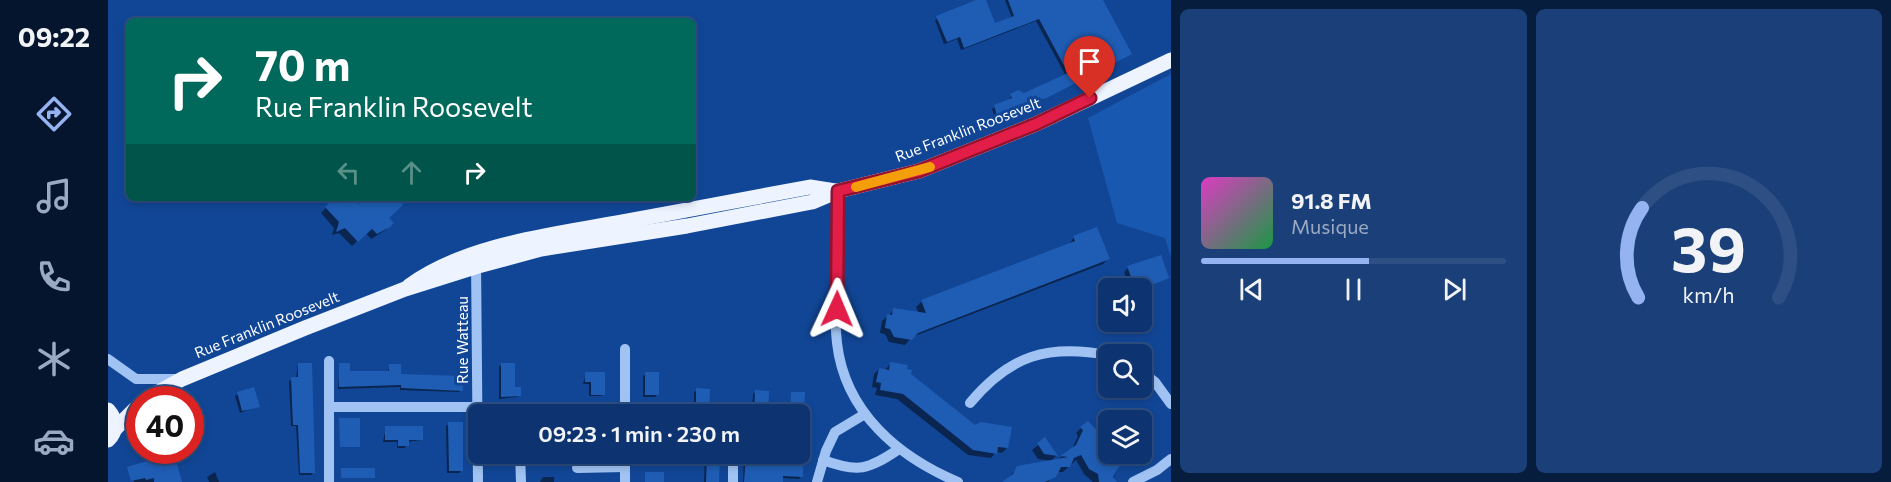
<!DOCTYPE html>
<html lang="fr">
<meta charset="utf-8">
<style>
:root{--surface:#0d3470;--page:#1b3f78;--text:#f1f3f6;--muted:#9aaac3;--line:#2d4f83;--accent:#95b2f1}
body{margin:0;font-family:Commissioner,sans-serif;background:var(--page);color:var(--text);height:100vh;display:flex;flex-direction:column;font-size:22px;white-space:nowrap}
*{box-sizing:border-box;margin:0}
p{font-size:20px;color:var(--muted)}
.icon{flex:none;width:33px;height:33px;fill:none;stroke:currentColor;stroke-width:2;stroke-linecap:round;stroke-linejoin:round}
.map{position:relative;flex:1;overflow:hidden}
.details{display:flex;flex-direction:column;gap:9px;padding:9px;background:#071d3e;width:720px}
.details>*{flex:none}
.hud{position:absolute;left:18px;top:18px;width:570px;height:183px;border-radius:9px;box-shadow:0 3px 9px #0003,0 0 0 2px var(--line);background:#00695c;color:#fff;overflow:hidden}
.buttons{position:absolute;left:990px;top:278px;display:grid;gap:12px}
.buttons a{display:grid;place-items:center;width:54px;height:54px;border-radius:9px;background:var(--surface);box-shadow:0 3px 9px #0003,0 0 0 2px var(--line);font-size:30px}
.speed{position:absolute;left:18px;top:386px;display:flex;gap:12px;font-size:30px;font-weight:700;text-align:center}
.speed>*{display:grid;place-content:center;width:78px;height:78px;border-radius:50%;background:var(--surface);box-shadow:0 3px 9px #0003,0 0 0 2px var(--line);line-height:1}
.speed .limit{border:9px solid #d22;background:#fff;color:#111}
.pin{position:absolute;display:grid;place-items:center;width:51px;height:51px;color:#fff;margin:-62px -26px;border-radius:50% 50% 50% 0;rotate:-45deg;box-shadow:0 0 6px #0007}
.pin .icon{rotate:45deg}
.me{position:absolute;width:66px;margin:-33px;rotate:1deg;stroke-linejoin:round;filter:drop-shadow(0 0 4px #0008)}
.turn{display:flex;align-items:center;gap:21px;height:126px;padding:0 30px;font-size:27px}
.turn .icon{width:78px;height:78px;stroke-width:2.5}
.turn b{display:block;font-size:42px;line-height:51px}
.lanes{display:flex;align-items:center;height:57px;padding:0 30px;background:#0003;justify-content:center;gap:30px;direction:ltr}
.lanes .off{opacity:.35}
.details .widget{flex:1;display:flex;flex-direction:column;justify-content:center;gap:9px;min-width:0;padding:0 21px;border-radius:9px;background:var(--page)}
.details .dial{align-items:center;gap:0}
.dial svg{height:156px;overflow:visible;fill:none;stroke:var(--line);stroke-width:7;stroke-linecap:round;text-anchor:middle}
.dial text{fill:var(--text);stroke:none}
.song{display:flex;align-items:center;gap:18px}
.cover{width:72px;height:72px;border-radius:9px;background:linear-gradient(135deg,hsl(310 70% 55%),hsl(140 70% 35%))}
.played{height:6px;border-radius:3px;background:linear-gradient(90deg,var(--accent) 55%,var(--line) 55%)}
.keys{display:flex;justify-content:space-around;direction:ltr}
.details .tiles{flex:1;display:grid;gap:9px;grid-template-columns:repeat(2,1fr)}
.trip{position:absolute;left:360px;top:404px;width:342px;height:60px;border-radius:9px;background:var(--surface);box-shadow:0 3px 9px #0003,0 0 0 2px var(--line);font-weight:600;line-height:60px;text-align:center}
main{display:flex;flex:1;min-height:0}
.tabs{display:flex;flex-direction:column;width:108px;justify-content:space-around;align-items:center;background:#05152d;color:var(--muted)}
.tabs .icon{width:42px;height:42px}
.tabs .active{color:var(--accent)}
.tabs b{font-size:27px;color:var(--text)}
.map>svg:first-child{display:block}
.green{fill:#1958b0}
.shadow{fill:#0007}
.building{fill:#1f5db5}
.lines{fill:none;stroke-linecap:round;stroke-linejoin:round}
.minor{stroke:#a0c3f3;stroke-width:10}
.major{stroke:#edf3ff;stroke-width:15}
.route-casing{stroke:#92132f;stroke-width:15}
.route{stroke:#e11d48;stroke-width:10}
.slow{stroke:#f59e0b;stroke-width:10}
.labels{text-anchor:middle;stroke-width:6;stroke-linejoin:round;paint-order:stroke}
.street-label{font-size:15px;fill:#fff;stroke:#114696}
</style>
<main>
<nav class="tabs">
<b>09:22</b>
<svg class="icon active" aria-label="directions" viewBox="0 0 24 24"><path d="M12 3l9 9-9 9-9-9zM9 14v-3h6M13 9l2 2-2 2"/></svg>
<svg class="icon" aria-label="music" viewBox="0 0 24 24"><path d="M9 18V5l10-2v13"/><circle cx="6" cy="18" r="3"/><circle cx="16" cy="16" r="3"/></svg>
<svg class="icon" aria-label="phone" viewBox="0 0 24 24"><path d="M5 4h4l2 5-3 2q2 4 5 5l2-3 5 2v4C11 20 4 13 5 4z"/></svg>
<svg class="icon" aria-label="climate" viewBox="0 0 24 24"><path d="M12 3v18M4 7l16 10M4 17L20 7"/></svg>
<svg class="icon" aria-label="car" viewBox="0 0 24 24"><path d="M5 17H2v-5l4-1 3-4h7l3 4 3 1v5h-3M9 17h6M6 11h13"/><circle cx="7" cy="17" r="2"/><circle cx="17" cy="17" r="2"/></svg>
</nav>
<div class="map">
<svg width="1063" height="482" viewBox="0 0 1063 482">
<rect width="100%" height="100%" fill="#114696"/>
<path class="green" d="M1063,74V257L1057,238L1009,223L980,118Z"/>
<g class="shadow">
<path d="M872,0H877L887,25L904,18L897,0H994L1019,56L935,100L887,118L884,109L902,100L903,95H916L958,76L928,21L853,50L849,39L836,44L827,20Z"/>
<path d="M228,198H243L251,206L259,198H289L279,218V229L263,239L258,233L244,246L231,233L224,235L226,228L213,213Z"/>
<path d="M966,237L1001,258L995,264L804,337L797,345L781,342L777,334L772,333L774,321L786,310L811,314L808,307L813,302L961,245Z"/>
<path d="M1020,268L1060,278L1034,291V288H1022L1016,272Z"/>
<path d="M190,364L205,473L203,475H191L188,426H183L181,381L188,378Z"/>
<path d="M232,364L240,373H279L282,366L292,375L353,390L351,392L292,390V387L230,389Z"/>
<path d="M782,364L797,371L866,426L899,448L894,453L888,452L883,458L860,455L789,399L767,395L769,388L764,387L766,374L771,369L777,370Z"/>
<path d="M393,365L412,395L409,397L391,399V367Z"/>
<path d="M478,374L495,394L493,396H481V384H475Z"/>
<path d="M538,374L549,395L547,397H535V376Z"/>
<path d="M589,390L600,414H586V392Z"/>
<path d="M648,392L658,414H644L645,394Z"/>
<path d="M684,393L695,394L693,417L700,449L694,451L693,476L691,479L674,478V482H635L636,453H650V463L680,465L681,453H692V414H681Z"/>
<path d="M130,394L150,406L132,413L127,396Z"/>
<path d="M341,424L354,470L351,473H339L338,426Z"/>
<path d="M278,427L313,440L299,442L297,448H289V442H275Z"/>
<path d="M973,428L1000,443V453H1015L1004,482H985L976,474L968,460L955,472H949L940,482H897L910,467L949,460L964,449L970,436L968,433Z"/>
<path d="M937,440L948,456L943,461L930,459L924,450Z"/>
<path d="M42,450H64L73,482H26L24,469L45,461Z"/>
<path d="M597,453H610L609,482H596Z"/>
<path d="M107,472L111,482H101L99,477Z"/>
<path d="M435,477H446V482H432Z"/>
</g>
<g class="building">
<path d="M868,0H878L887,23L906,16L900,0H995L1024,54L939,98L889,116L886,105L904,98L902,94L910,90L916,93L960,73L931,19L856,48L852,37L839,42L828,16Z"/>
<path d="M226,198H246L251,204L257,198H292L295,205L281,218L286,223L282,227L269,234L264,229L250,242L237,228L228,232L231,222L217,207Z"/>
<path d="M989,227L1002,259L810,333L804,340L786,337L782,329L777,328L779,314L784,315L785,308L818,313L813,300L967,241L965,236Z"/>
<path d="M1053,255L1061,278L1034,290L1027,288L1019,266Z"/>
<path d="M782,362L800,365L799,369L804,370L803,374L867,425L873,422L904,427L900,448L890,447L889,454L865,450L795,394L772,390L773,383L768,382L771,368L781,370Z"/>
<path d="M190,363H204L207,473H192L190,425H185L183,377H190Z"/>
<path d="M231,363H242V371H281V364H293V374L354,376L355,391L293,388V385L231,387Z"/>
<path d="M393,363H407V387H413V396L393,397Z"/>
<path d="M477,372H497V395H483V382H477Z"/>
<rect x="537" y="372" width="14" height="23"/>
<path d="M146,387L152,407L134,411L129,392Z"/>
<path d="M588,388L602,389L601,414H588Z"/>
<path d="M647,390L661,391L660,414H646Z"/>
<path d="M683,392H697L696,414H682Z"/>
<path d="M692,416H703L702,449H692Z"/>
<path d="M231,418H252V447H232Z"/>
<path d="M980,421L1000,442V453H1028L1010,468L1005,477L1009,482H991L990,474L981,469L973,455L966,458L962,467H953L948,477L937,482H894L905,474L909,466L960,457L952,456L968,445L975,430L972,427Z"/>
<path d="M340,422H355V471H341Z"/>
<path d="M277,426H315V440H301V446H290V440H277Z"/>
<path d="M937,437L950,456L936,454L929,443Z"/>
<path d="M66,453L74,482H46V478L38,480L37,478L23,481L19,467Z"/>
<path d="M599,453H612L611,482H598Z"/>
<path d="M638,453H652L651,461L695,464V477L675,476V482H636Z"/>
<rect x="233" y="468" width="34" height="10"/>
<rect x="537" y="472" width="19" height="10"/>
</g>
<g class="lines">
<g class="minor">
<path d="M730,191C730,238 724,298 729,343C737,413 791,457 850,482"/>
<path d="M368,260L370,482"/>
<path d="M0,359L28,379H74"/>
<path d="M221,361V482"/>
<path d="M1034,372L1047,382L1063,404"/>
<path d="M862,403C902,355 940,344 1000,355"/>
<path d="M221,407H370"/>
<path d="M517,414V349"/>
<path d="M412,453L413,482"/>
<path d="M715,460C750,473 760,470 791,449"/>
<path d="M469,468L517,467"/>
<path d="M517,482V453"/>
<path d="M625,482V453"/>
<path d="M709,482L718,451L727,432L757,414"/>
<path d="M1025,482L1049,470L1063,459"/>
</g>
<g class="major">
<path d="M301,286C357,245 442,235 509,223C573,211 638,199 702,187L727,191"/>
<path d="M38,399L74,379L197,328L297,289L370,266L433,249L579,226L704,202L730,191L811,171L928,124L1063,60"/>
<path d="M0,410C9,420 9,431 0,440"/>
<path d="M7,429L32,404"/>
</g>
</g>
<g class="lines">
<defs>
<path id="route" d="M729,309L730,191L811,171L928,124L982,98"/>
</defs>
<use href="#route" class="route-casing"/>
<use href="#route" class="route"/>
<path class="slow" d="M748,187L822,167"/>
</g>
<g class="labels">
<g class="street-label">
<text transform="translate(860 130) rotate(-21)" y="5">Rue Franklin Roosevelt</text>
<text transform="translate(159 325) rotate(-22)" y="5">Rue Franklin Roosevelt</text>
<text transform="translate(355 340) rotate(-90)" y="5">Rue Watteau</text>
</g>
</g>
</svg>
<div class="buttons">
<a><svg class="icon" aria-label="sound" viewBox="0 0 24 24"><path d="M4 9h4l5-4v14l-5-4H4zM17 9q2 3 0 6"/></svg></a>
<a><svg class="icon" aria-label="search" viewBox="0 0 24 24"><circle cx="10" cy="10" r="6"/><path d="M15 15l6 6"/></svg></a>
<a><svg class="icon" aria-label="layers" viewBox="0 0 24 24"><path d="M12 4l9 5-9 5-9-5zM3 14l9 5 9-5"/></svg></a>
</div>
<div class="speed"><div class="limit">40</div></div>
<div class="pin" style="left:982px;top:98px;background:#d93025"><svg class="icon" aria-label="arrive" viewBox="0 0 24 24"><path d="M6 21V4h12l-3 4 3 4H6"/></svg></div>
<svg class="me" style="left:729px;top:309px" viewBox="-20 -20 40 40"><path d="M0-17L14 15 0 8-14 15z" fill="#e11d48" stroke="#fff" stroke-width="4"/></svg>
<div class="trip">09:23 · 1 min · 230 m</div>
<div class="hud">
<div class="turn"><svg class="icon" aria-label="right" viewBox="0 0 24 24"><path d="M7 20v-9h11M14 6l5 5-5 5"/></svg><div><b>70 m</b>Rue Franklin Roosevelt</div></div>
<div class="lanes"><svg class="icon off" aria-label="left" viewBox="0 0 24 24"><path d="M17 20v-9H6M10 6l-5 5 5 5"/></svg><svg class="icon off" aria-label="ahead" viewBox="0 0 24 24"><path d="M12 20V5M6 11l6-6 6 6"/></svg><svg class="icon" aria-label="right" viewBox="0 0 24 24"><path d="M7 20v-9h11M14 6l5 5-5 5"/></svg></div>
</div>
</div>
<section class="details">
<div class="tiles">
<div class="widget">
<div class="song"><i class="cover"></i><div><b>91.8 FM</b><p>Musique</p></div></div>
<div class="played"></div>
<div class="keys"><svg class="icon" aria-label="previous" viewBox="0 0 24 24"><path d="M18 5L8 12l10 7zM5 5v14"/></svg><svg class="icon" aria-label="pause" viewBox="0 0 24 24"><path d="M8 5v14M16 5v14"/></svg><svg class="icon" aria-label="next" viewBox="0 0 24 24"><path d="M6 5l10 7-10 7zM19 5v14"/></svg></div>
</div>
<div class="widget dial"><svg viewBox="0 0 100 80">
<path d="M14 69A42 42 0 1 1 86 69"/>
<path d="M14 69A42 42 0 0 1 16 23" stroke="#95b2f1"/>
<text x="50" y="56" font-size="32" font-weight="700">39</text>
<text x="50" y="72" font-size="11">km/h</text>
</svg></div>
</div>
</section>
</main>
